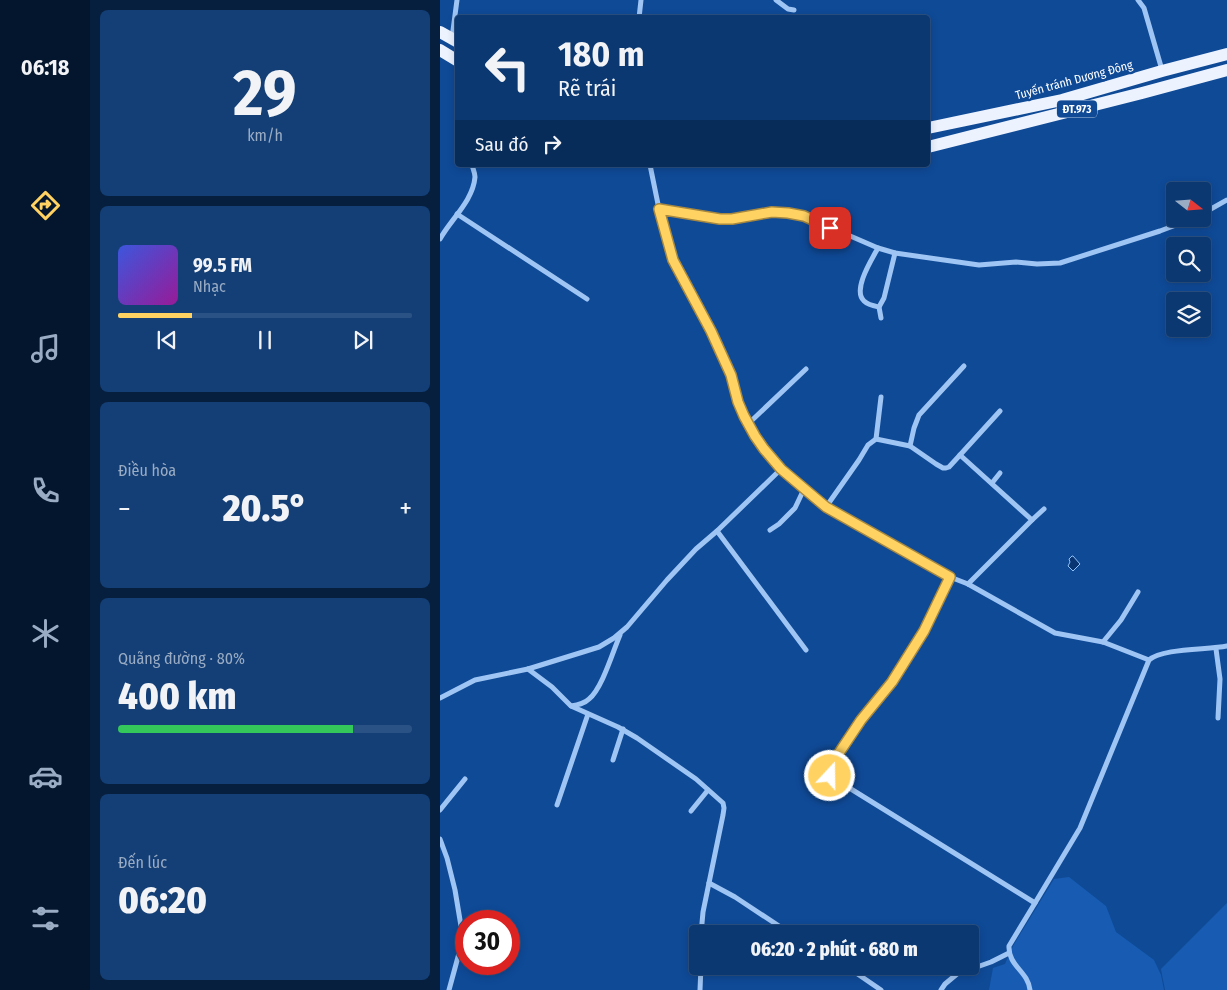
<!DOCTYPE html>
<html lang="vi">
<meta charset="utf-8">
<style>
:root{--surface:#0b3871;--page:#143f76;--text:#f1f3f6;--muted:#9aacc3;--line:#2b5284;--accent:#ffd262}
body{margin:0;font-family:"Fira Sans Condensed",sans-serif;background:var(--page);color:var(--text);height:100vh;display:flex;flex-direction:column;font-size:19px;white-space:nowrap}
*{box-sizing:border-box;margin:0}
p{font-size:16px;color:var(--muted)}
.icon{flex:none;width:28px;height:28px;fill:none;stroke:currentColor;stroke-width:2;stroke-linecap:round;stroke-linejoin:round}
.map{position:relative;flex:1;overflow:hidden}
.drawer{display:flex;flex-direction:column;gap:10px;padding:10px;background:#061f3e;width:350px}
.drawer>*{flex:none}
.hud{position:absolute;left:15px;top:15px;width:475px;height:152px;border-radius:5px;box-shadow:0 2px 8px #0003,0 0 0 1px var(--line);background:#0b3871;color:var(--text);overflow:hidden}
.needle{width:32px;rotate:107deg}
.controls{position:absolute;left:726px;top:182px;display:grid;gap:10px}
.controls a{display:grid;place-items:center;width:45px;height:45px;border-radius:5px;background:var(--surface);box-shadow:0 2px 8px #0003,0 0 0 1px var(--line);font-size:25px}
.speed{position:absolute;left:15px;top:910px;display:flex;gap:10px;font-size:25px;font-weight:700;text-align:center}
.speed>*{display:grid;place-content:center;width:65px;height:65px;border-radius:50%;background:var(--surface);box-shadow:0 2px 8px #0003,0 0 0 1px var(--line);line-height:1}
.speed .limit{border:8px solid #d22;background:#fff;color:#111}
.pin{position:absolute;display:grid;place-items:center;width:42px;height:42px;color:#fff;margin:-21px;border-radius:10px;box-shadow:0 2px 8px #0006}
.me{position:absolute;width:55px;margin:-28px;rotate:21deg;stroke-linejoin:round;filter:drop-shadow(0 0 4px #0008)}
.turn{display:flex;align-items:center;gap:18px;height:105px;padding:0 20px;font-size:22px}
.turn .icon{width:65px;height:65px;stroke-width:2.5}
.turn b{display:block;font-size:35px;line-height:42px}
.then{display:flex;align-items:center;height:48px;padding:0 20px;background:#0003;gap:10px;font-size:19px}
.big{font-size:38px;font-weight:800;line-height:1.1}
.drawer .widget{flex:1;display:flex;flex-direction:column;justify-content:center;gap:8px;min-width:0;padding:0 18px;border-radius:8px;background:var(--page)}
.drawer .dial{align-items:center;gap:0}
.dial b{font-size:65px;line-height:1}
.song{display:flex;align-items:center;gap:15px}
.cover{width:60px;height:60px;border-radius:8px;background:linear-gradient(135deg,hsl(230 70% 55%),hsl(300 70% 35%))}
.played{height:5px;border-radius:2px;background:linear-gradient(90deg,var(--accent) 25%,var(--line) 25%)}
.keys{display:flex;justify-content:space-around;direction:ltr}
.heat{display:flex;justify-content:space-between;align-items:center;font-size:28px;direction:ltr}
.charge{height:8px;border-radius:4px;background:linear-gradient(90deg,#34c759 80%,var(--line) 0)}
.trip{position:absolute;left:249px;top:925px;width:290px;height:50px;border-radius:5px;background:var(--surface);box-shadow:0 2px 8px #0003,0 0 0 1px var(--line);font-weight:800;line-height:50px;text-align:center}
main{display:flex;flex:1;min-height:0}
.dock{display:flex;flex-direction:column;width:90px;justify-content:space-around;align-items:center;background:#04162d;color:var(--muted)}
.dock .icon{width:35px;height:35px}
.dock .active{color:var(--accent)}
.dock b{font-size:22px;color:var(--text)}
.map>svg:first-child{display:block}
.green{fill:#175cb2}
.water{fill:#093572;stroke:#90c0f8}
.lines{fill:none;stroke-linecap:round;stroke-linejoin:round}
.minor{stroke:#9fc5f4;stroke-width:5}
.primary{stroke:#ecf3ff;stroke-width:12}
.route-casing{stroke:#a68840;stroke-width:12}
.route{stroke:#ffd262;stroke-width:9}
.labels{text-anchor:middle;stroke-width:5;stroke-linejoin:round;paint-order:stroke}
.shield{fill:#0f4a97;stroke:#b7c9e0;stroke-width:1}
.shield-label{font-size:11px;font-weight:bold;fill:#fff}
.street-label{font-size:12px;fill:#fff;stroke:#0f4a97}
</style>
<main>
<nav class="dock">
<b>06:18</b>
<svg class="icon active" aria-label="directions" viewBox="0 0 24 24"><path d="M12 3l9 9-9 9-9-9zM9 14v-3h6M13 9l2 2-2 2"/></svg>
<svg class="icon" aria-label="music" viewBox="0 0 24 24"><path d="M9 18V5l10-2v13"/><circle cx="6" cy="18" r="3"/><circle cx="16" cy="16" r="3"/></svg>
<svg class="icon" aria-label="phone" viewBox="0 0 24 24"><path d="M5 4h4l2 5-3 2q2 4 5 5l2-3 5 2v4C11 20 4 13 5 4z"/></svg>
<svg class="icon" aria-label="climate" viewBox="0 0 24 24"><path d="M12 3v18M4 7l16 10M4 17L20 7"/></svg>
<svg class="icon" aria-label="car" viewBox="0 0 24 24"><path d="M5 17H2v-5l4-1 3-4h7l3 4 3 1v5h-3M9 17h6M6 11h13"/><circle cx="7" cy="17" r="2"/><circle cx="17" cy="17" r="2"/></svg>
<svg class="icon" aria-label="filters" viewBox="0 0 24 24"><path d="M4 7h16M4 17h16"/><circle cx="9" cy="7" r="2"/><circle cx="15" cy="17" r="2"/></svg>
</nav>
<section class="drawer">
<div class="widget dial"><b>29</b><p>km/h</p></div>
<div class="widget">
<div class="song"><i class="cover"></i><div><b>99.5 FM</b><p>Nhạc</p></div></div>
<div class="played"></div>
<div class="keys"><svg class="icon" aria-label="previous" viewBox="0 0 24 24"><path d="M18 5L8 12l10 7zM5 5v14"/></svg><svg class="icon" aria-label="pause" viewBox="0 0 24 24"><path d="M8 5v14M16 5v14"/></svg><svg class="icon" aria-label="next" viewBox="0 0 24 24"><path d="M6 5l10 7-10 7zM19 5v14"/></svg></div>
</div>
<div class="widget"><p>Điều hòa</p>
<div class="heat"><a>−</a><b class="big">20.5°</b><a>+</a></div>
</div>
<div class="widget"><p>Quãng đường · 80%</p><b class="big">400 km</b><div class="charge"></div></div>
<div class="widget"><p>Đến lúc</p><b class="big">06:20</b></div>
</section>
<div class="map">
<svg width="787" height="990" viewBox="0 0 787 990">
<rect width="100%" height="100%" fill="#0f4a97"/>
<g class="green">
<path d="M629,877L666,906L676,932L714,960L721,975L724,990H549L553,968L565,964L573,946L614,879Z"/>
<path d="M787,903V990H725L721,969Z"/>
</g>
<path class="water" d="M632,556H633L640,564L633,571L628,566L630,562L629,559Z"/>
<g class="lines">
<g class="minor">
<path d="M336,0L348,9L354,10"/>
<path d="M698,0L704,8L722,70"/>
<path d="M199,18L201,0"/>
<path d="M12,38L17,0"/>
<path d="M210,165L219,209L233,260L271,331L291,375L298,402L304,416L315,436L324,449L341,469L386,507L510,577L528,584L615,633L663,642L709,660C722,648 768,650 787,646"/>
<path d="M219,209L280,219H292L332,212L348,213L364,216L438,248L455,253L539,265L576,262L597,264L620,263L720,231L752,219"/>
<path d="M17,214L147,299"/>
<path d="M762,214L787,200"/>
<path d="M0,239C11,219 33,201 35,177C35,173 33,169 32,165"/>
<path d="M438,248C432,259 412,290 424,301C428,305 434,306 439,307"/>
<path d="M441,318L439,307L444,298L455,253"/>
<path d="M308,424L366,369"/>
<path d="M436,439L441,397"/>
<path d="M470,446L474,428L479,415L524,366"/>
<path d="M520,455L592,520L528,584"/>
<path d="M552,483L560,473"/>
<path d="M386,507L419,460L428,445L436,439L470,446L496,464L503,468H506L509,467L520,455L560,411"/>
<path d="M592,520L604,509"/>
<path d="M330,530L339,524L355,508L364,489"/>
<path d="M277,531L366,650"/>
<path d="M510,577L484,631L452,682L421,720L395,759L389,771L390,776L595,903"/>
<path d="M663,642L681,620L698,592"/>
<path d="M776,649L780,679L778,718"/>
<path d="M88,669L112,687L131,706L178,727L197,738L256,779L283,803L284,808L283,815L263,912L261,934"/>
<path d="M0,698L35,680L88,669L143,652L159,647L174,638L187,627L227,580L256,549L277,531L341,469"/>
<path d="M131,706C138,705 144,704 149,699C162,689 173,651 180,635"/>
<path d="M173,760L183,729"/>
<path d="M117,805L148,714"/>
<path d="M0,810L25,779"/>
<path d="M251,811L268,790"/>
<path d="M0,839L7,858L15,890L22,932L21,946L9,990"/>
<path d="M269,883L295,897L351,934"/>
<path d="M406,966L441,990"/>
<path d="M260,990L261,966"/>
<path d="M501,990L505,984L517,974L551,962L569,953"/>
<path d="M590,990C588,971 568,966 569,946L595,903L640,828L709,660"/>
</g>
<g class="primary">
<path d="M0,32L18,42"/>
<path d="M0,50L18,61"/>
<path d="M488,128L622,100L722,71L787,54"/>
<path d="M488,147L702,93L787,70"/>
</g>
</g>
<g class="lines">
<defs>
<path id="route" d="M390,228L364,216L348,213L332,212L292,219H280L219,209L233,260L271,331L291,375L298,402L304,416L315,436L324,449L341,469L386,507L510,577L484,631L452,682L421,720L395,759L390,767L389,771L390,776"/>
</defs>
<use href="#route" class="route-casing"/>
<use href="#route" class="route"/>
</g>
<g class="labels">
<rect class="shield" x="617" y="100.5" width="40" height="17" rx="4"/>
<g class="shield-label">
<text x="637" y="113">ĐT.973</text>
</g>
<g class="street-label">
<text transform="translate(634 80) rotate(-15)" y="4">Tuyến tránh Dương Đông</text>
</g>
</g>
</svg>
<div class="controls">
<a><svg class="needle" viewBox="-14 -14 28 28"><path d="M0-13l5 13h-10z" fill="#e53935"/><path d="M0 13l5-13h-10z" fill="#9aacc3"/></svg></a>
<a><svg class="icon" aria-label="search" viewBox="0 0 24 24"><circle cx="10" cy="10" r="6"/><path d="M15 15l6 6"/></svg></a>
<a><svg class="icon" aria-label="layers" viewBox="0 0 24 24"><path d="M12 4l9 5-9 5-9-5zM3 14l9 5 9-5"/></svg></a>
</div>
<div class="speed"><div class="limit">30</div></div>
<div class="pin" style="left:390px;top:228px;background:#d93025"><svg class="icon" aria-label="arrive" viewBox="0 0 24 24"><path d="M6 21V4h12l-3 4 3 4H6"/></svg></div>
<svg class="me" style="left:390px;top:776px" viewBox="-20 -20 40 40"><circle r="17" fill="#ffd262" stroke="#fff" stroke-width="3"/><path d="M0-11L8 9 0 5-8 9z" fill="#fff"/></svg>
<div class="trip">06:20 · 2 phút · 680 m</div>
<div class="hud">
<div class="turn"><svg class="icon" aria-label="left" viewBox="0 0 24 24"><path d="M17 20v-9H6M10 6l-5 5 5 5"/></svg><div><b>180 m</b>Rẽ trái</div></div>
<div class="then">Sau đó<svg class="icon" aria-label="right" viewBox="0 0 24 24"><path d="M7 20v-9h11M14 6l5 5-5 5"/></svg></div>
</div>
</div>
</main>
